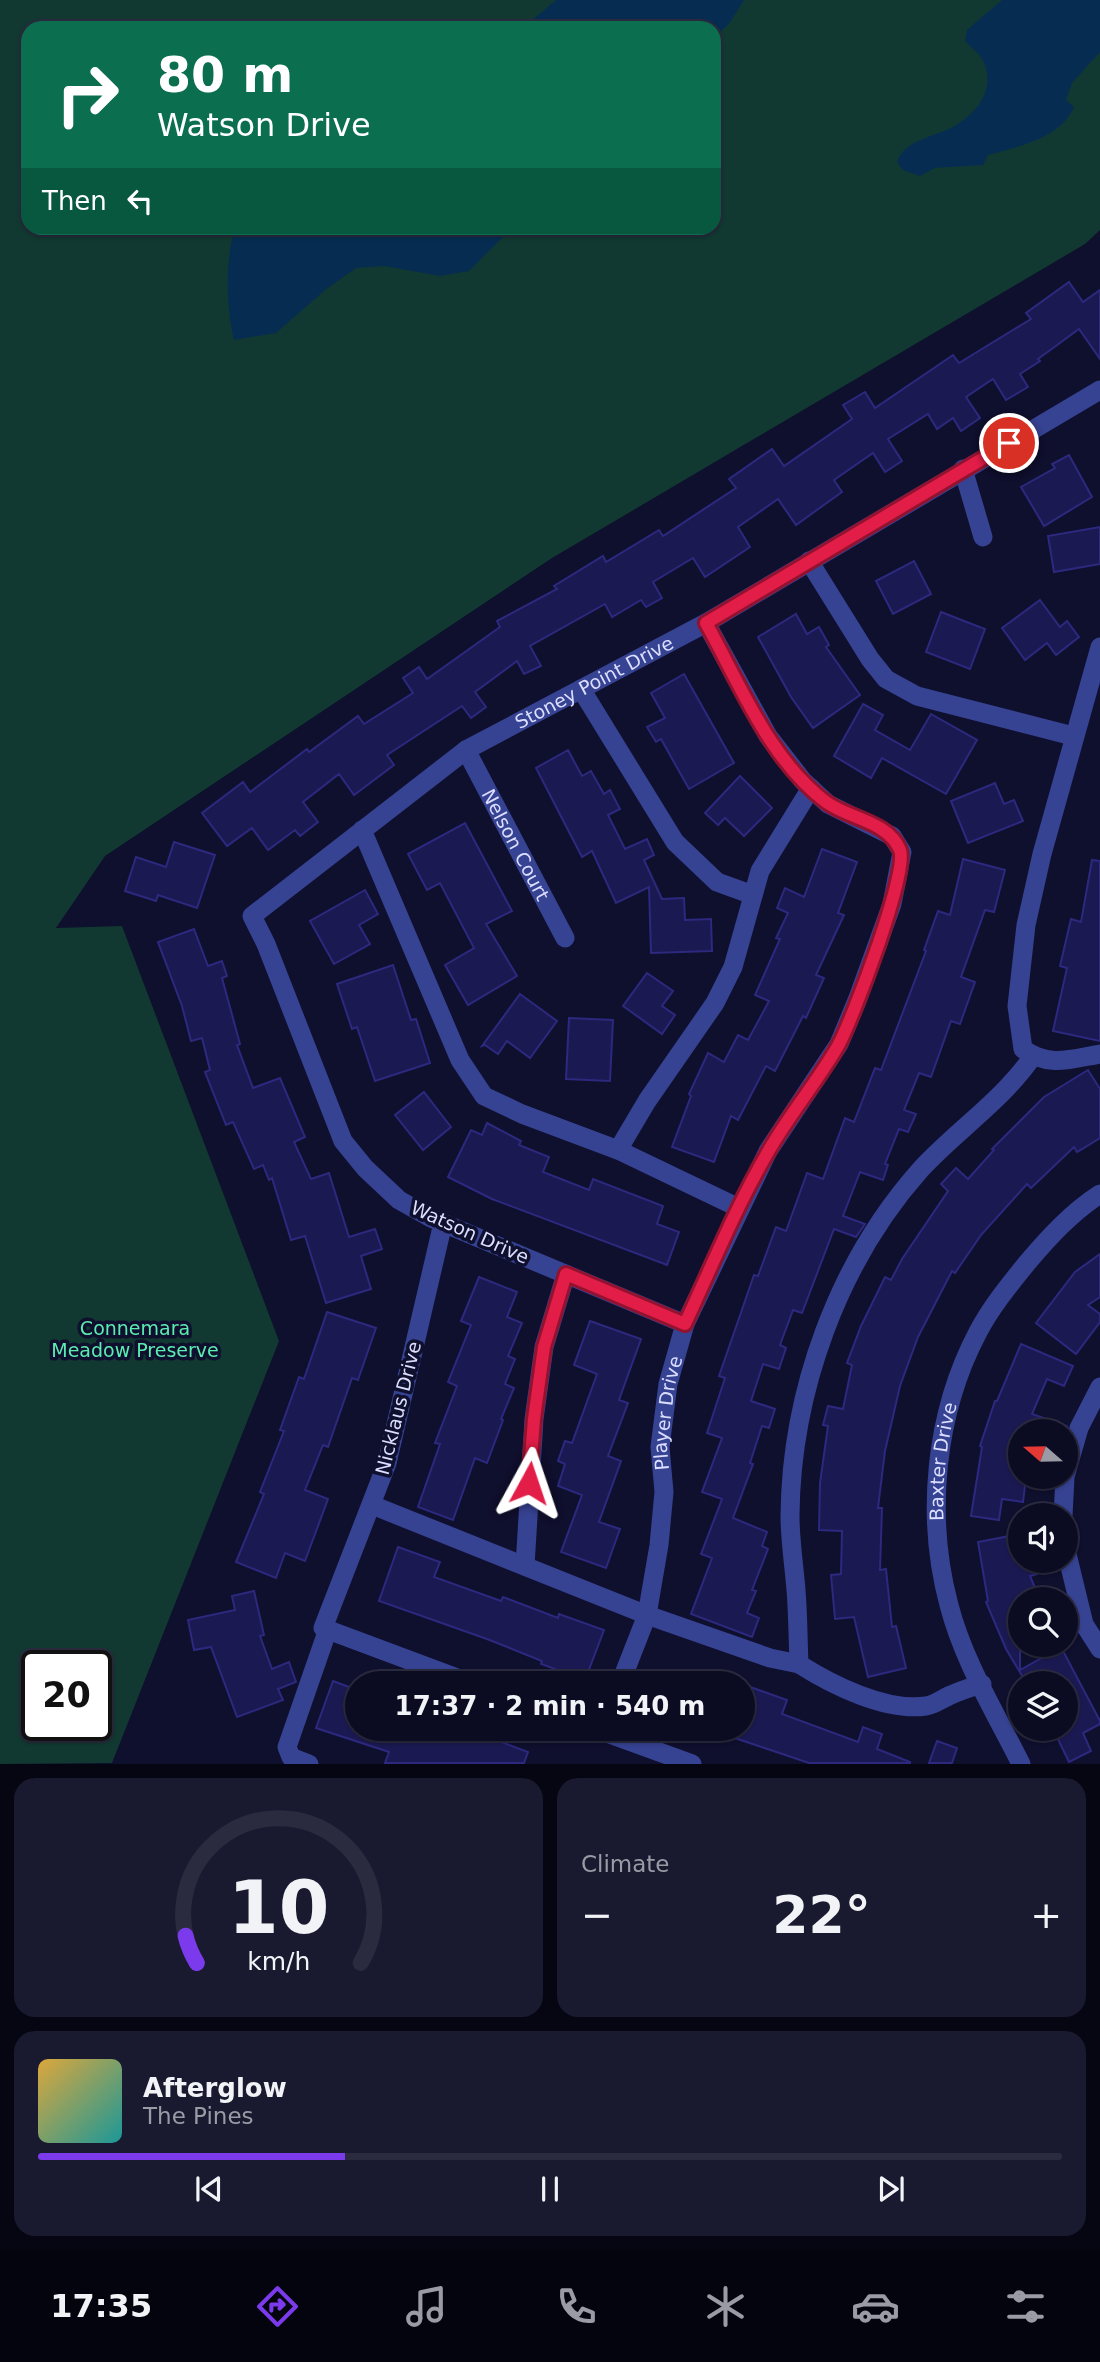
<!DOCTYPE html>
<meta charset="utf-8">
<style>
:root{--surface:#0b0b22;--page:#19192f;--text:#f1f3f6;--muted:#9a9ba5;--line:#2b2b40;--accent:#7c3aed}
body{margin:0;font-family:"DejaVu Sans",sans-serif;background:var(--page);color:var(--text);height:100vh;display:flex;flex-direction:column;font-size:26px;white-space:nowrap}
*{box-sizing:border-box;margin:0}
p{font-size:23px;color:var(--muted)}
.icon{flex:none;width:38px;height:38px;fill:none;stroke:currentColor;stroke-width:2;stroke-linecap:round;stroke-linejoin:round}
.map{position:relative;height:1764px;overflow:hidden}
.panel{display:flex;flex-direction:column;gap:14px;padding:14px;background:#060613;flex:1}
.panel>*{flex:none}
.hud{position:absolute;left:21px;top:21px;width:700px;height:214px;border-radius:21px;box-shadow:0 2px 5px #0004,0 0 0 2px var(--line);background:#0b6e4f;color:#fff;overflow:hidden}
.needle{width:46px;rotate:290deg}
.buttons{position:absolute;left:1008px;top:1419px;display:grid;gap:14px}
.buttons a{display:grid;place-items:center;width:70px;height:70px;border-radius:50%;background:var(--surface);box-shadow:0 2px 5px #0004,0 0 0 2px var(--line);font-size:35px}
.speed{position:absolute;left:21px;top:1650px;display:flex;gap:14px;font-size:35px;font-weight:700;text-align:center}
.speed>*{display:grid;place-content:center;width:91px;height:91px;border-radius:50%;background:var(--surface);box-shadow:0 2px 5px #0004,0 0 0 2px var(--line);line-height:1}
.speed .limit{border:4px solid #111;border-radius:10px;background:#fff;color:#111}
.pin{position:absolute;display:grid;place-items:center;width:60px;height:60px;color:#fff;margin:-30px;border:4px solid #fff;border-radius:50%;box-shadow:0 2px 7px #0007}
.me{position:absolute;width:77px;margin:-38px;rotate:5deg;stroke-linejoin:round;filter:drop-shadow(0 0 5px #0008)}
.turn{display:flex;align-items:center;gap:24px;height:147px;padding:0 21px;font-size:32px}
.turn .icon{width:91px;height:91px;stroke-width:2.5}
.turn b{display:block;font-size:49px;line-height:60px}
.then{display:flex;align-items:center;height:66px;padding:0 21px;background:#0003;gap:14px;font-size:26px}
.big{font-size:52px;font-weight:700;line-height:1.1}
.panel .tile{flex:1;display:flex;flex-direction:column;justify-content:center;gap:10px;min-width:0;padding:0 24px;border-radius:21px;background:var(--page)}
.panel .dial{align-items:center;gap:0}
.dial svg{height:182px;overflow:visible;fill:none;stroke:var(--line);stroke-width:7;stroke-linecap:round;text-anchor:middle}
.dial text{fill:var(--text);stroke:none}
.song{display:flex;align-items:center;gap:21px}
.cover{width:84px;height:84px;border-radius:10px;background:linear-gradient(135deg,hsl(40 70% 55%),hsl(180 70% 35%))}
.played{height:7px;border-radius:4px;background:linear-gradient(90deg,var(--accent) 30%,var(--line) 30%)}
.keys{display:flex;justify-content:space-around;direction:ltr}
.heat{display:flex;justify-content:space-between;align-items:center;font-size:38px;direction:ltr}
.panel .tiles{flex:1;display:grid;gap:14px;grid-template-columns:1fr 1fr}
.tile:last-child{grid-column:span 2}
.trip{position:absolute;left:345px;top:1671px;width:410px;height:70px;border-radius:35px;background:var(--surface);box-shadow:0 2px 5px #0004,0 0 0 2px var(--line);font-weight:700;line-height:70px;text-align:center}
.tabs{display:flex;height:112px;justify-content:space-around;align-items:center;background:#04040e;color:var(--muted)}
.tabs .icon{width:49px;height:49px}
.tabs .selected{color:var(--accent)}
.tabs b{font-size:32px;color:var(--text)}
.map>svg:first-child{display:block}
.green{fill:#113931;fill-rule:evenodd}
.water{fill:#062d51}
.building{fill:#1b1951;stroke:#2c297f;stroke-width:2}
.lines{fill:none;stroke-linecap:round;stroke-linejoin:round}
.minor{stroke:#364292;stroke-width:19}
.route-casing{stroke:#92132f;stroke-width:18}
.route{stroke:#e11d48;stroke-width:12}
.labels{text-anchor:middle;stroke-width:7;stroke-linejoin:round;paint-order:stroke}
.street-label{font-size:19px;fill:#dcdeff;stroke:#0f0f2e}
.park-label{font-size:19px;fill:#5becb0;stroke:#0f0f2e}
</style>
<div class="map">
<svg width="1100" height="1764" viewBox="0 0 1100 1764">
<rect width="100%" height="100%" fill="#0f0f2e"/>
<path class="green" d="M0,0H1100V230L1085,244L552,558L105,856L56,928L122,926L279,1341L112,1763L0,1764ZM28,28H714V228H28ZM37,1666H96V1726H37Z"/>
<g class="water">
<path d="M556,0H744L729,24L714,37V28H523Z"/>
<path d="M1002,0H1100V52L1072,83L1066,100L1074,107C1061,138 1018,147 988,155L983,165L935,168L920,176L903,170L897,162C904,140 933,137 951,128C976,115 997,89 983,61C979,52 971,48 965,41L967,30Z"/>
<path d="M235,228H512L469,271L440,276L384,266L356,268L325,290L276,333L234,340C226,308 225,258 235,228Z"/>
</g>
<g class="building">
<path d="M1069,282L1083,302L1100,290V359L1079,329L1038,359L1040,361L1020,374L1028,387L1006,400L993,379L966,397L980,418L961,431L953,418L937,429L928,414L888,439L902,461L885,472L873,453L834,480L842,492L796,525L778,499L738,527L750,547L705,577L693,558L653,582L662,598L646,607L641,600L612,617L605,604L530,646L541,666L524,674L517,661L475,692L486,707L471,718L462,706L387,755L394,765L354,795L339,774L303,802L318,822L300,836L295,830L268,850L252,828L227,846L202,813L243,782L250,792L307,749L309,752L358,716L364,724L413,693L403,678L419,667L427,679L500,627L497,621L557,589L554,586L603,556L606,562L659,530L663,536L736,488L729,479L772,449L784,466L852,419L843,405L865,392L875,408L953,355L959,363L1031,319L1026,313Z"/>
<path d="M1069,455L1092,497L1044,526L1021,487L1055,468L1052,464Z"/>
<path d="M1100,527V564L1054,572L1048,536Z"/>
<path d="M914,561L931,594L893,614L876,581Z"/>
<path d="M1040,600L1060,627L1067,621L1079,637L1056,655L1047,643L1025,660L1002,628Z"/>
<path d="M941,612L985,629L970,669L926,652Z"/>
<path d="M796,614L807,634L819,627L829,645L826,647L860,695L813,728L791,697L758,637Z"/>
<path d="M684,674L734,763L689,789L661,739L656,742L647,727L665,718L651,693Z"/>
<path d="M863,704L883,715L875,730L910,750L931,714L977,740L946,794L882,758L871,778L834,756Z"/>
<path d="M568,750L582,776L591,771L604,794L610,790L620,809L608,815L625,849L647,839L654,855L644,860L662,899L684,898L685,920L711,919L712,951L651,953L649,887L616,903L592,851L582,857L536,768Z"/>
<path d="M740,776L772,808L744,836L725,818L718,825L705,813Z"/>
<path d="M995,783L1004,804L1014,800L1023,821L968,843L951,801Z"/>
<path d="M465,823L512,911L486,924L517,976L468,1005L445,965L474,948L440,883L427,890L408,854Z"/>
<path d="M174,842L215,855L197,908L158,895L156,901L125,891L136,857L166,867Z"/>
<path d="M822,849L857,862L838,913L844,915L816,975L824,978L806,1018L803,1016L775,1071L766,1066L738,1120L731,1116L714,1162L672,1147L691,1096L689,1094L708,1053L724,1062L738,1035L748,1040L769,1001L755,995L780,939L776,938L788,913L777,908L785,888L804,897Z"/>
<path d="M963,859L1005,870L994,912L985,910L961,977L975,982L960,1024L951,1021L931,1077L919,1073L904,1110L916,1114L908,1132L899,1129L885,1164L888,1165L883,1180L860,1172L843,1216L865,1224L856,1237L834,1229L802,1313L793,1310L780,1345L786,1348L779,1369L763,1364L751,1401L775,1409L769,1428L762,1426L750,1463L753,1464L733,1518L767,1532L762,1546L768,1549L752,1590L756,1591L747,1613L759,1618L752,1637L691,1614L712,1558L701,1554L722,1499L702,1492L722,1438L707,1433L725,1378L719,1376L754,1275L758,1276L776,1227L786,1231L807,1173L823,1179L845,1118L854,1122L875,1068L881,1070L926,951L924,950L938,911L950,915Z"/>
<path d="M1092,860L1100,861V1041L1053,1031L1067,968L1060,966L1071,919L1081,922Z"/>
<path d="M365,890L378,914L359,925L370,944L334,964L310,921Z"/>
<path d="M194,929L208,966L222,961L227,976L222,978L240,1044L237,1045L253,1088L280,1078L305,1137L294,1142L311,1179L329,1173L349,1237L375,1229L382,1249L361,1256L371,1289L326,1303L305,1236L291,1240L272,1178L269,1180L263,1165L254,1169L233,1122L226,1125L205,1072L210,1070L202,1038L191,1041L182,1006L158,942Z"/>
<path d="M393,965L411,1020L416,1019L430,1063L375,1081L357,1027L352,1029L337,984Z"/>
<path d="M647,973L673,991L662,1006L675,1015L662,1034L623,1006Z"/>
<path d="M520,994L557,1021L530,1058L507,1041L498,1054L485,1045L482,1046Z"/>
<path d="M569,1018L613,1020L610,1081L566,1079Z"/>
<path d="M1088,1070L1100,1089V1138L1077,1152L1074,1147L1031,1188L1027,1184L981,1235L955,1273L952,1271L918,1337L900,1386L885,1451L878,1508H882L880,1570L886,1569L892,1627L896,1626L906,1668L868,1677L854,1617L835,1619L831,1575L841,1574L842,1531L819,1530L820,1483L828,1426L823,1425L828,1406L843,1409L852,1365L847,1363L861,1326L885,1277L891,1280L902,1259L948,1191L941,1184L956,1168L968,1179L994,1150L992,1149L1044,1097Z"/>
<path d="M424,1092L451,1127L423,1150L395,1115Z"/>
<path d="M487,1123L521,1141L519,1145L549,1157L543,1172L589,1190L593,1179L663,1206L657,1224L679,1232L667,1265L492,1199L448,1177L471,1130L482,1135Z"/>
<path d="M1100,1254V1297L1088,1305L1100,1314V1322L1076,1354L1036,1323L1075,1272Z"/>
<path d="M479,1277L517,1292L507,1317L522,1323L508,1356L515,1359L505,1384L514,1388L501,1419L503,1420L487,1463L475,1458L453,1520L418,1507L440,1444L435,1443L457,1386L448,1382L471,1325L461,1321Z"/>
<path d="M327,1312L376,1328L358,1380L352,1378L328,1447L323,1445L305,1490L328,1499L305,1561L285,1553L276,1578L236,1562L264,1494L260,1492L284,1431L280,1430L299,1377L304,1379Z"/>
<path d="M590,1321L641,1339L619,1400L628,1403L608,1456L621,1461L599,1522L620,1529L606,1568L561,1552L582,1495L558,1486L565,1464L558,1461L565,1441L572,1443L597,1374L574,1365Z"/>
<path d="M1021,1344L1073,1366L1064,1386L1047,1379L1032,1414L1067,1426L1065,1432H1020V1477H1026L1023,1502L1002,1499L999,1520L971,1516L982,1447L980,1446L995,1401H997Z"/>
<path d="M1020,1534V1561H1034L1037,1574L1030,1576L1040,1600H1020V1670L1061,1647L1100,1721V1724L1083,1733L1091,1751L1069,1762L1053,1729H1066V1684H1027L1006,1649L986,1602L988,1601L978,1542Z"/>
<path d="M398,1547L440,1562L434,1577L501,1601L503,1597L558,1618L559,1614L604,1630L585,1680L541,1664L542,1661L487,1639L379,1601Z"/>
<path d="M254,1591L264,1635L260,1636L272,1669L289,1662L296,1682L278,1689L283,1700L237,1717L211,1647L194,1650L188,1620L235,1610L232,1596Z"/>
<path d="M333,1681L357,1690V1729H479L477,1733L528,1752L524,1763H385L389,1752L316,1728Z"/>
<path d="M742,1684L787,1700L782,1714L858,1742L863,1727L882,1734L877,1749L910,1762V1763H809L714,1731V1729H742Z"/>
<path d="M937,1741L957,1748L952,1763H929Z"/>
</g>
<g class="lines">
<g class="minor">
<path d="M963,469L983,537"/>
<path d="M809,561L870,659L886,679L917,696L1073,736"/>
<path d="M1100,647L1042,854L1026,925L1017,1006L1023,1049C1049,1068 1071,1059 1100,1054"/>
<path d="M581,689L675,842L717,882L753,895"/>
<path id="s1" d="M466,750L565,938"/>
<path d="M362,830L460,1060L484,1096L522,1114L618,1150L739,1208"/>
<path d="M618,1150L647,1101L715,1003L733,967L760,871L811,788"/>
<path d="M443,1223L387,1463L323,1628L473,1684"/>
<path id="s2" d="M685,1324L431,1218L399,1200L365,1168L343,1141L266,944L252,916L466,750L706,623L1100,390"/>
<path d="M1066,1473L1079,1428L1100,1387"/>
<path d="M372,1505L647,1615L770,1658L799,1664"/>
<path d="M1063,1516L1065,1477"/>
<path d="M1066,1550L1084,1624L1100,1649"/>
<path d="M525,1566L534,1419L544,1347L566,1274"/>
<path id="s3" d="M620,1684L647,1615L659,1545L664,1492L660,1447L668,1384L685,1324L768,1151L839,1044L858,998L892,904L902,852L892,836L828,804L803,781L768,736L706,623"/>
<path d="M982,1684C972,1687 961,1690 951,1695C943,1698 935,1705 926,1706C886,1712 832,1685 799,1664C798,1640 798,1615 796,1590C794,1565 790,1540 790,1516C791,1392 838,1262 921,1169C957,1130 1003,1100 1033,1056"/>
<path d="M596,1729L692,1764"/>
<path d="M309,1764L291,1757L287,1747L328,1629"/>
<path id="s4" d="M1021,1764C995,1712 963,1660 949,1605C925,1516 935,1413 978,1332C991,1307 1010,1284 1027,1263C1049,1237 1072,1212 1100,1194"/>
</g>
</g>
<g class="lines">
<defs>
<path id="route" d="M529,1483L534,1419L544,1347L566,1274L685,1324C712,1266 736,1207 768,1152C789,1115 817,1082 838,1046C852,1021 909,871 900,850C888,821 849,819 826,802C769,759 740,684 706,623L1009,443"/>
</defs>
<use href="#route" class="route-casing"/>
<use href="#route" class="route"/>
</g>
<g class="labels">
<g class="street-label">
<text dy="7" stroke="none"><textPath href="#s2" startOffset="1052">Stoney Point Drive</textPath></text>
<text dy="7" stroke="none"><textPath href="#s1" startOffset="107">Nelson Court</textPath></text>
<text transform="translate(470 1232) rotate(24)" y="7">Watson Drive</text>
<text transform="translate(398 1408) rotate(-76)" y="7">Nicklaus Drive</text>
<text dy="7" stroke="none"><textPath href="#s3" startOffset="278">Player Drive</textPath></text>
<text dy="7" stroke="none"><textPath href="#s4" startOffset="320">Baxter Drive</textPath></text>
</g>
<g class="park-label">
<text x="135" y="1335">Connemara<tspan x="135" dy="22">Meadow Preserve</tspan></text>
</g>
</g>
</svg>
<div class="buttons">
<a><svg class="needle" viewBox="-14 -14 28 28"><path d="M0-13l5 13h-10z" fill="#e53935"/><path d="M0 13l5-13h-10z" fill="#9a9ba5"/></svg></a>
<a><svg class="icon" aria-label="sound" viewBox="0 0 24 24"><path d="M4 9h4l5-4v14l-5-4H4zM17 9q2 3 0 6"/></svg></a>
<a><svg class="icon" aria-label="search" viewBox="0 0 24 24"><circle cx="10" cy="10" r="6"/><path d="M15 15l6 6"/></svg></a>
<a><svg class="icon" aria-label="layers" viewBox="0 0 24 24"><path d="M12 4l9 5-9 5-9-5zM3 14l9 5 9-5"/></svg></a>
</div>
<div class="speed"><div class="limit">20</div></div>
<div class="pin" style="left:1009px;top:443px;background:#d93025"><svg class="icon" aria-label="arrive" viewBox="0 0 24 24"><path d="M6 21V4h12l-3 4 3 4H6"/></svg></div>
<svg class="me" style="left:529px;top:1483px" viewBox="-20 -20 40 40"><path d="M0-17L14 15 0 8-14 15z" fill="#e11d48" stroke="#fff" stroke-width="4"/></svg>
<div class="trip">17:37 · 2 min · 540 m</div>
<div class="hud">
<div class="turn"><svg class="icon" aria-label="right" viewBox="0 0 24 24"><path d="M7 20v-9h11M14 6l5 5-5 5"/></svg><div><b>80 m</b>Watson Drive</div></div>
<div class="then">Then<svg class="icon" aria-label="left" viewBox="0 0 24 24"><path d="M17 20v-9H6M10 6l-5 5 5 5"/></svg></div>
</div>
</div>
<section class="panel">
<div class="tiles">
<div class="tile dial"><svg viewBox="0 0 100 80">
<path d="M14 69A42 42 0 1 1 86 69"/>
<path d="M14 69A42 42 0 0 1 9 57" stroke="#7c3aed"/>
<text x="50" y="56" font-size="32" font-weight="700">10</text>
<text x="50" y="72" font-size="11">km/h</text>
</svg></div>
<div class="tile"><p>Climate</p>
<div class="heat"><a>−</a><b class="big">22°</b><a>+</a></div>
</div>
<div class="tile">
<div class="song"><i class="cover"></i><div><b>Afterglow</b><p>The Pines</p></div></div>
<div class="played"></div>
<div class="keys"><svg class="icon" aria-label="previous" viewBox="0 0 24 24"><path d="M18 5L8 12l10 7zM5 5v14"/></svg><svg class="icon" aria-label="pause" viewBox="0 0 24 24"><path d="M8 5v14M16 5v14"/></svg><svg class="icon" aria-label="next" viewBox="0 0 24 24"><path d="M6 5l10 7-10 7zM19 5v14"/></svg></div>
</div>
</div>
</section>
<nav class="tabs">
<b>17:35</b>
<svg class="icon selected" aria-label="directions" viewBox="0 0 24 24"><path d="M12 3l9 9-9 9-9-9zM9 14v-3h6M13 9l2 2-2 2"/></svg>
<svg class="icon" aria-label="music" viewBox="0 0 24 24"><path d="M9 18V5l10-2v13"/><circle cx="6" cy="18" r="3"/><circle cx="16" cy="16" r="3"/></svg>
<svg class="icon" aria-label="phone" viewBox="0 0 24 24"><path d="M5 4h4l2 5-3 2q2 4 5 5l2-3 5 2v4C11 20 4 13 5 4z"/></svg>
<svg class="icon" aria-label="climate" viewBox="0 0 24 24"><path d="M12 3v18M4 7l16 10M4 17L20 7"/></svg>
<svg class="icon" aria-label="car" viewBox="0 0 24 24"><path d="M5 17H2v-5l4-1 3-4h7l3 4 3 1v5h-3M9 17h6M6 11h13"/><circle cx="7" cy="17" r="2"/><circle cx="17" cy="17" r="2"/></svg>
<svg class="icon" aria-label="filters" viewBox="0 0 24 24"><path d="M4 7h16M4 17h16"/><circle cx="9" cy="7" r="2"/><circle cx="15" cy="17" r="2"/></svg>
</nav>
